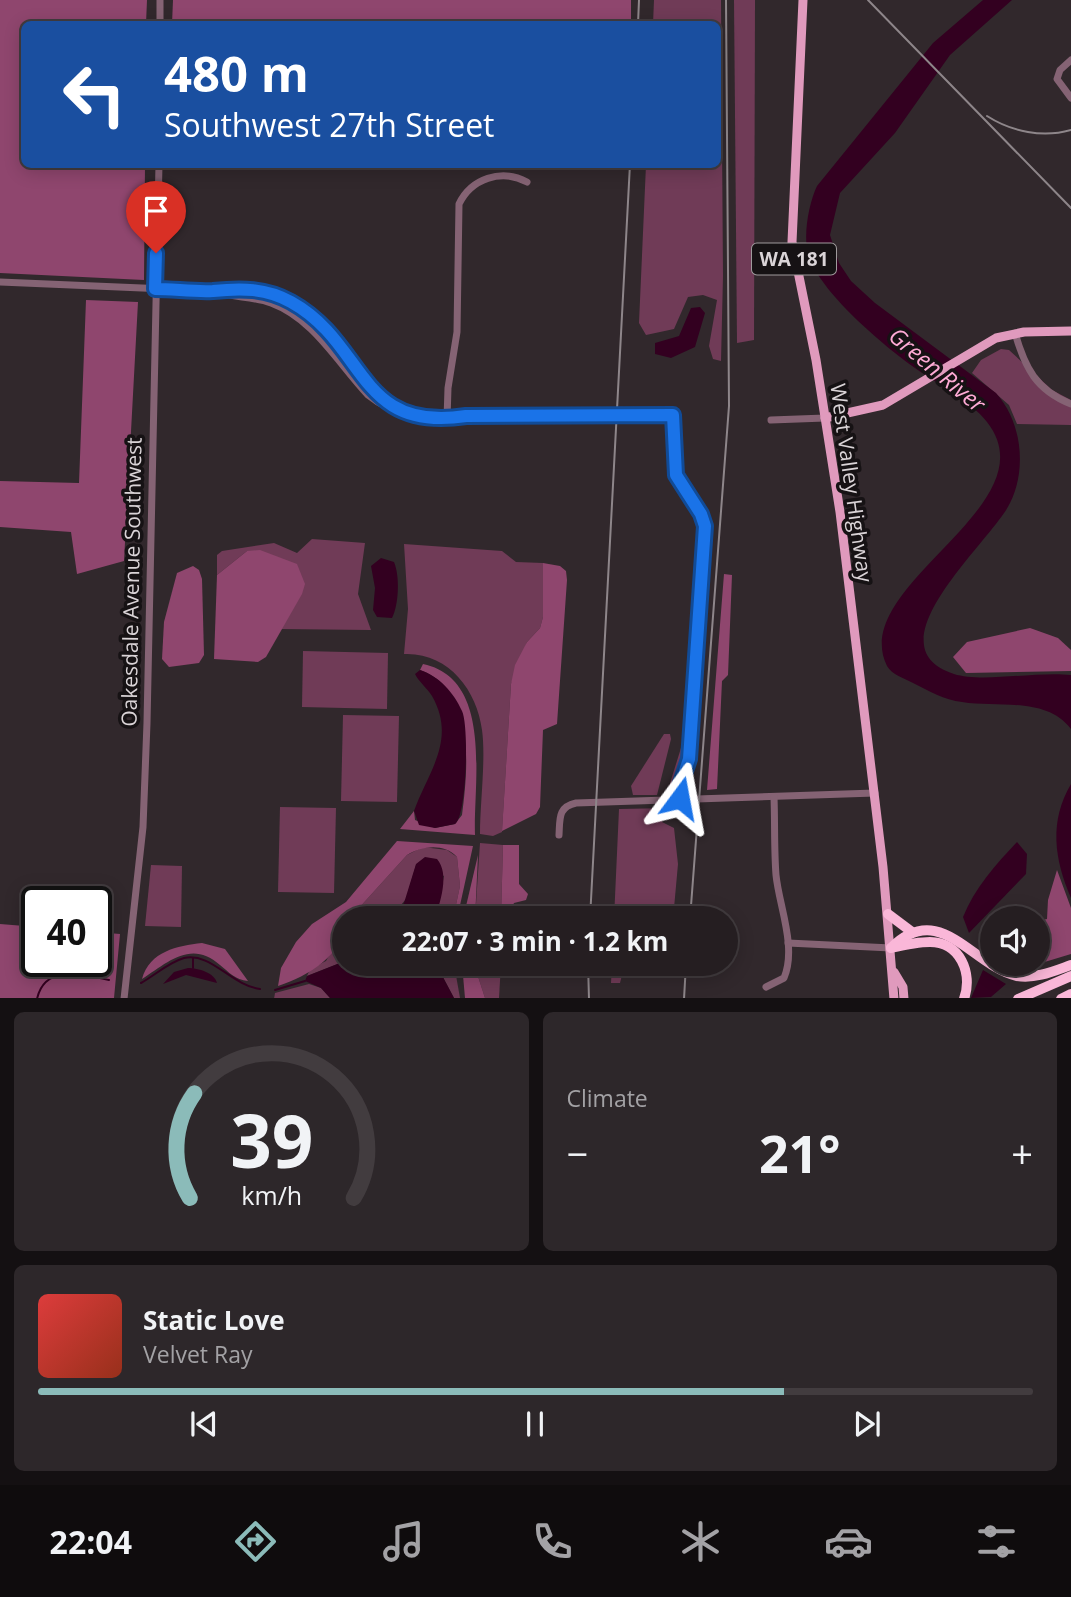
<!DOCTYPE html>
<meta charset="utf-8">
<style>
:root{--surface:#251e21;--page:#2d272a;--text:#f1f3f6;--muted:#a3a2a5;--line:#423c3f;--accent:#8bbbb9}
body{margin:0;font-family:"Open Sans",sans-serif;background:var(--page);color:var(--text);height:100vh;display:flex;flex-direction:column;font-size:26px;white-space:nowrap}
*{box-sizing:border-box;margin:0}
p{font-size:23px;color:var(--muted)}
.icon{flex:none;width:38px;height:38px;fill:none;stroke:currentColor;stroke-width:2;stroke-linecap:round;stroke-linejoin:round}
.map{position:relative;height:998px;overflow:hidden}
.details{display:flex;flex-direction:column;gap:14px;padding:14px;background:#141012;flex:1}
.details>*{flex:none}
.guide{position:absolute;left:21px;top:21px;width:700px;height:147px;border-radius:10px;box-shadow:0 4px 18px #0003,0 0 0 2px var(--line);background:#1a4fa0;color:#fff;overflow:hidden}
.fabs{position:absolute;left:980px;top:906px;display:grid;gap:14px}
.fabs a{display:grid;place-items:center;width:70px;height:70px;border-radius:50%;background:var(--surface);box-shadow:0 4px 18px #0003,0 0 0 2px var(--line);font-size:35px}
.speed{position:absolute;left:21px;top:886px;display:flex;gap:14px;font-size:35px;font-weight:700;text-align:center}
.speed>*{display:grid;place-content:center;width:91px;height:91px;border-radius:50%;background:var(--surface);box-shadow:0 4px 18px #0003,0 0 0 2px var(--line);line-height:1}
.speed .limit{border:4px solid #111;border-radius:10px;background:#fff;color:#111}
.pin{position:absolute;display:grid;place-items:center;width:60px;height:60px;color:#fff;margin:-72px -30px;border-radius:50% 50% 50% 0;rotate:-45deg;box-shadow:0 0 7px #0007}
.pin .icon{rotate:45deg}
.me{position:absolute;width:77px;margin:-38px;rotate:13deg;stroke-linejoin:round;filter:drop-shadow(0 0 5px #0008)}
.turn{display:flex;align-items:center;gap:24px;height:147px;padding:0 28px;font-size:32px}
.turn .icon{width:91px;height:91px;stroke-width:2.5}
.turn b{display:block;font-size:49px;line-height:60px}
.big{font-size:52px;font-weight:700;line-height:1.1}
.details .widget{flex:1;display:flex;flex-direction:column;justify-content:center;gap:10px;min-width:0;padding:0 24px;border-radius:10px;background:var(--page)}
.details .dial{align-items:center;gap:0}
.dial svg{height:182px;overflow:visible;fill:none;stroke:var(--line);stroke-width:7;stroke-linecap:round;text-anchor:middle}
.dial text{fill:var(--text);stroke:none}
.song{display:flex;align-items:center;gap:21px}
.cover{width:84px;height:84px;border-radius:10px;background:linear-gradient(135deg,hsl(0 70% 55%),hsl(10 70% 35%))}
.played{height:7px;border-radius:4px;background:linear-gradient(90deg,var(--accent) 75%,var(--line) 75%)}
.keys{display:flex;justify-content:space-around;direction:ltr}
.heat{display:flex;justify-content:space-between;align-items:center;font-size:38px;direction:ltr}
.details .tiles{flex:1;display:grid;gap:14px;grid-template-columns:1fr 1fr}
.widget:last-child{grid-column:span 2}
.trip{position:absolute;left:332px;top:906px;width:406px;height:70px;border-radius:35px;background:var(--surface);box-shadow:0 4px 18px #0003,0 0 0 2px var(--line);font-weight:700;line-height:70px;text-align:center}
.dock{display:flex;height:112px;justify-content:space-around;align-items:center;background:#0f0c0d;color:var(--muted)}
.dock .icon{width:49px;height:49px}
.dock .active{color:var(--accent)}
.dock b{font-size:32px;color:var(--text)}
.map>svg:first-child{display:block}
.green{fill:#703b57}
.forest{fill:#8f466e}
.water{fill:#330020}
.lines{fill:none;stroke-linecap:round;stroke-linejoin:round}
.stream{stroke:#330020;stroke-width:2}
.minor{stroke:#856374;stroke-width:7}
.major{stroke:#e09abd;stroke-width:9}
.highway{stroke:#fab7d8;stroke-width:10}
.rail{stroke:#8e868a;stroke-width:2}
.route-casing{stroke:#114b97;stroke-width:18}
.route{stroke:#1a73e8;stroke-width:12}
.labels{text-anchor:middle;stroke-width:7;stroke-linejoin:round;paint-order:stroke}
.shield{fill:#161214;stroke:#9f9a9c;stroke-width:2}
.shield-label{font-size:19px;font-weight:bold;fill:#dad4d7}
.street-label{font-size:21px;fill:#dad4d7;stroke:#161214}
.water-label{font-size:23px;font-style:italic;fill:#feaad5;stroke:#161214}
</style>
<div class="map">
<svg width="1071" height="999" viewBox="0 0 1071 999">
<rect width="100%" height="100%" fill="#31282c"/>
<g class="green">
<path d="M654,0H721L723,276L721,361L713,359L709,346L717,300L703,295L688,297L674,329L646,335L639,323L646,165L718,164V24H653Z"/>
<path d="M734,0H755L754,340L737,343Z"/>
<path d="M1001,349L1009,350L1052,390L1071,400V425L1017,424L1009,405L972,373L981,360Z"/>
<path d="M312,539L365,543L358,594L371,630L280,629L282,625L247,551L217,575V555L222,551L274,543L297,553Z"/>
<path d="M404,544L502,551L516,562L543,563V617L540,628L527,642L511,684L502,832L493,836L480,834C480,803 486,759 482,730C477,690 448,652 404,654L408,609Z"/>
<path d="M303,651L388,653L387,709L302,707Z"/>
<path d="M343,715L399,716L397,802L341,801Z"/>
<path d="M664,734H670L671,739L657,795H633L631,786Z"/>
<path d="M685,735V756L674,793H667Z"/>
<path d="M280,807L336,808L334,893L278,892Z"/>
<path d="M670,808V815L664,816L662,822L674,828L678,864L673,919H614L619,809Z"/>
<path d="M480,843L503,845L501,917L505,919H475Z"/>
<path d="M423,847L447,850L457,857L460,886L453,919H435L444,876L416,865L406,899L389,919H349L407,855Z"/>
<path d="M151,865L182,866L181,927L145,926Z"/>
<path d="M345,926V961L307,976L310,969L326,961Z"/>
<path d="M436,964H454L460,998H454Z"/>
<path d="M474,964H501L499,998H485Z"/>
<path d="M612,964H668V972L623,971L620,983H611Z"/>
<path d="M309,984L321,988L330,998L274,999L275,993Z"/>
</g>
<g class="forest">
<path d="M0,0H147L146,24H24V164L145,165L144,280L0,273Z"/>
<path d="M173,0H631V24H172Z"/>
<path d="M86,300L138,302L124,561L77,574L71,532L0,527V481L79,483Z"/>
<path d="M260,550L297,564L305,584L302,594L266,657L258,662L214,659L217,575L247,551Z"/>
<path d="M543,563L560,566L566,571L567,580L557,724L543,730L540,807L536,814L502,831L511,684L515,665L527,642L540,628L543,617Z"/>
<path d="M193,566L199,570L202,579L204,655L199,663L169,667L162,659L164,622L177,573Z"/>
<path d="M724,574L732,575L728,675L722,681L717,789L707,790Z"/>
<path d="M1030,628L1058,638L1071,650V671L966,673L953,657L967,642Z"/>
<path d="M423,664C494,679 473,783 475,835L400,829L414,811L415,820L435,828L455,824L462,815C468,768 476,690 420,670Z"/>
<path d="M397,841L473,846L457,919H453L460,886L457,857C444,843 422,846 407,855L349,919H345C345,955 308,976 278,986L281,968L296,942L312,924L346,902Z"/>
<path d="M503,845H519V884L528,894L526,900L514,903L506,919L501,917Z"/>
<path d="M478,855L475,919H463Z"/>
<path d="M1057,870L1071,908V954L1038,964V921L1047,919L1048,900Z"/>
<path d="M0,924L37,927V961H96V932L120,934L114,998H0Z"/>
<path d="M202,943L225,949L248,981C235,980 229,972 220,965C191,939 167,963 142,979C150,951 177,946 202,943Z"/>
<path d="M462,964H474L485,998H465Z"/>
</g>
<g class="water">
<path d="M983,0H1012L950,55L895,133L840,193L830,235L839,263L851,281L875,303L996,393C1022,422 1027,469 1010,503C993,540 867,646 954,674C982,683 1037,671 1071,675V729C1046,696 998,708 962,702C944,700 929,691 913,683C904,678 892,675 887,666C847,585 1053,506 987,422C969,399 939,385 915,368C884,346 817,290 808,253C803,234 809,203 817,186L933,43Z"/>
<path d="M700,307L705,313L695,347L671,358L655,354V343L679,336L691,308Z"/>
<path d="M381,558L394,562C400,576 399,605 392,618L377,617L373,610L375,588L371,566Z"/>
<path d="M420,670C439,676 454,693 462,711C469,725 467,816 455,824L435,828L419,825L414,811C428,772 457,740 432,696C427,688 419,682 415,674Z"/>
<path d="M1071,784V898C1054,859 1049,821 1071,784Z"/>
<path d="M1017,842L1027,854L1026,874L969,933L963,917C974,889 996,864 1017,842Z"/>
<path d="M425,857L437,859C450,874 440,902 435,919H389L404,903L416,864Z"/>
<path d="M345,961V964H436L454,998H330L321,988L305,981L307,976Z"/>
<path d="M188,968C198,968 215,973 217,983L186,975L163,984L174,972Z"/>
<path d="M983,970L1006,984L991,997L971,998Z"/>
</g>
<g class="lines">
<g class="stream">
<path d="M193,968V958"/>
<path d="M141,983C154,976 169,962 184,958C211,952 231,985 260,989"/>
<path d="M275,990L305,981"/>
<path d="M37,999C45,963 83,975 109,980"/>
</g>
<g class="minor">
<path d="M160,24V0"/>
<path d="M1071,60L1060,70L1057,79L1071,98"/>
<path d="M0,282L213,291C280,276 316,319 354,365C366,379 379,392 390,407"/>
<path d="M213,291C232,298 252,296 271,303C314,319 337,362 368,395C396,418 432,422 466,416L673,415C675,436 669,463 678,482C686,498 700,508 705,526L689,759L680,786V800"/>
<path d="M1015,333C1025,368 1036,390 1071,404"/>
<path d="M447,419L448,388L457,332L459,204C471,179 501,168 527,182"/>
<path d="M771,420L825,418"/>
<path d="M559,835C560,818 558,807 576,803L875,793"/>
<path d="M788,943L891,948"/>
<path d="M766,987L784,978C797,947 779,906 776,875C774,849 775,823 774,797"/>
<path d="M124,999L143,827L147,723L159,164"/>
</g>
<g class="major">
<path d="M803,0L792,242L816,360L840,512L883,867L894,999"/>
<path d="M825,418L883,405L996,338L1024,332L1071,331"/>
<path d="M894,972L903,987L904,999"/>
</g>
<g class="highway">
<path d="M888,914L912,932"/>
<path d="M891,948C940,899 972,966 1017,976C1036,979 1054,971 1071,965"/>
<path d="M891,948C904,945 917,942 930,942C960,942 973,973 964,999"/>
<path d="M1018,999L1071,976"/>
<path d="M1061,999L1071,994"/>
</g>
<g class="rail">
<path d="M868,0L1071,208"/>
<path d="M638,24L639,0"/>
<path d="M987,116C1012,132 1043,138 1071,130"/>
<path d="M590,919L630,164"/>
<path d="M690,919L729,406L726,0"/>
<path d="M588,964L589,999"/>
<path d="M684,999L686,964"/>
</g>
</g>
<g class="lines">
<defs>
<path id="route" d="M156,253L155,289C174,289 194,292 213,291C241,288 266,288 291,302C367,344 357,433 466,416L673,415L676,475L701,514L705,526L689,759L680,786V798"/>
</defs>
<use href="#route" class="route-casing"/>
<use href="#route" class="route"/>
</g>
<g class="labels">
<rect class="shield" x="752" y="243.5" width="84" height="31" rx="5"/>
<g class="shield-label">
<text x="794" y="266">WA 181</text>
</g>
<g class="street-label">
<text transform="translate(851 483) rotate(82)" y="7">West Valley Highway</text>
<text transform="translate(132 582) rotate(-89)" y="7">Oakesdale Avenue Southwest</text>
</g>
<g class="water-label">
<text transform="translate(937 370) rotate(40)" y="8">Green River</text>
</g>
</g>
</svg>
<div class="fabs">
<a><svg class="icon" aria-label="sound" viewBox="0 0 24 24"><path d="M4 9h4l5-4v14l-5-4H4zM17 9q2 3 0 6"/></svg></a>
</div>
<div class="speed"><div class="limit">40</div></div>
<div class="pin" style="left:156px;top:253px;background:#d93025"><svg class="icon" aria-label="arrive" viewBox="0 0 24 24"><path d="M6 21V4h12l-3 4 3 4H6"/></svg></div>
<svg class="me" style="left:680px;top:798px" viewBox="-20 -20 40 40"><path d="M0-17L14 15 0 8-14 15z" fill="#1a73e8" stroke="#fff" stroke-width="4"/></svg>
<div class="trip">22:07 · 3 min · 1.2 km</div>
<div class="guide">
<div class="turn"><svg class="icon" aria-label="left" viewBox="0 0 24 24"><path d="M17 20v-9H6M10 6l-5 5 5 5"/></svg><div><b>480 m</b>Southwest 27th Street</div></div>
</div>
</div>
<section class="details">
<div class="tiles">
<div class="widget dial"><svg viewBox="0 0 100 80">
<path d="M14 69A42 42 0 1 1 86 69"/>
<path d="M14 69A42 42 0 0 1 16 23" stroke="#8bbbb9"/>
<text x="50" y="56" font-size="32" font-weight="700">39</text>
<text x="50" y="72" font-size="11">km/h</text>
</svg></div>
<div class="widget"><p>Climate</p>
<div class="heat"><a>−</a><b class="big">21°</b><a>+</a></div>
</div>
<div class="widget">
<div class="song"><i class="cover"></i><div><b>Static Love</b><p>Velvet Ray</p></div></div>
<div class="played"></div>
<div class="keys"><svg class="icon" aria-label="previous" viewBox="0 0 24 24"><path d="M18 5L8 12l10 7zM5 5v14"/></svg><svg class="icon" aria-label="pause" viewBox="0 0 24 24"><path d="M8 5v14M16 5v14"/></svg><svg class="icon" aria-label="next" viewBox="0 0 24 24"><path d="M6 5l10 7-10 7zM19 5v14"/></svg></div>
</div>
</div>
</section>
<nav class="dock">
<b>22:04</b>
<svg class="icon active" aria-label="directions" viewBox="0 0 24 24"><path d="M12 3l9 9-9 9-9-9zM9 14v-3h6M13 9l2 2-2 2"/></svg>
<svg class="icon" aria-label="music" viewBox="0 0 24 24"><path d="M9 18V5l10-2v13"/><circle cx="6" cy="18" r="3"/><circle cx="16" cy="16" r="3"/></svg>
<svg class="icon" aria-label="phone" viewBox="0 0 24 24"><path d="M5 4h4l2 5-3 2q2 4 5 5l2-3 5 2v4C11 20 4 13 5 4z"/></svg>
<svg class="icon" aria-label="climate" viewBox="0 0 24 24"><path d="M12 3v18M4 7l16 10M4 17L20 7"/></svg>
<svg class="icon" aria-label="car" viewBox="0 0 24 24"><path d="M5 17H2v-5l4-1 3-4h7l3 4 3 1v5h-3M9 17h6M6 11h13"/><circle cx="7" cy="17" r="2"/><circle cx="17" cy="17" r="2"/></svg>
<svg class="icon" aria-label="filters" viewBox="0 0 24 24"><path d="M4 7h16M4 17h16"/><circle cx="9" cy="7" r="2"/><circle cx="15" cy="17" r="2"/></svg>
</nav>
